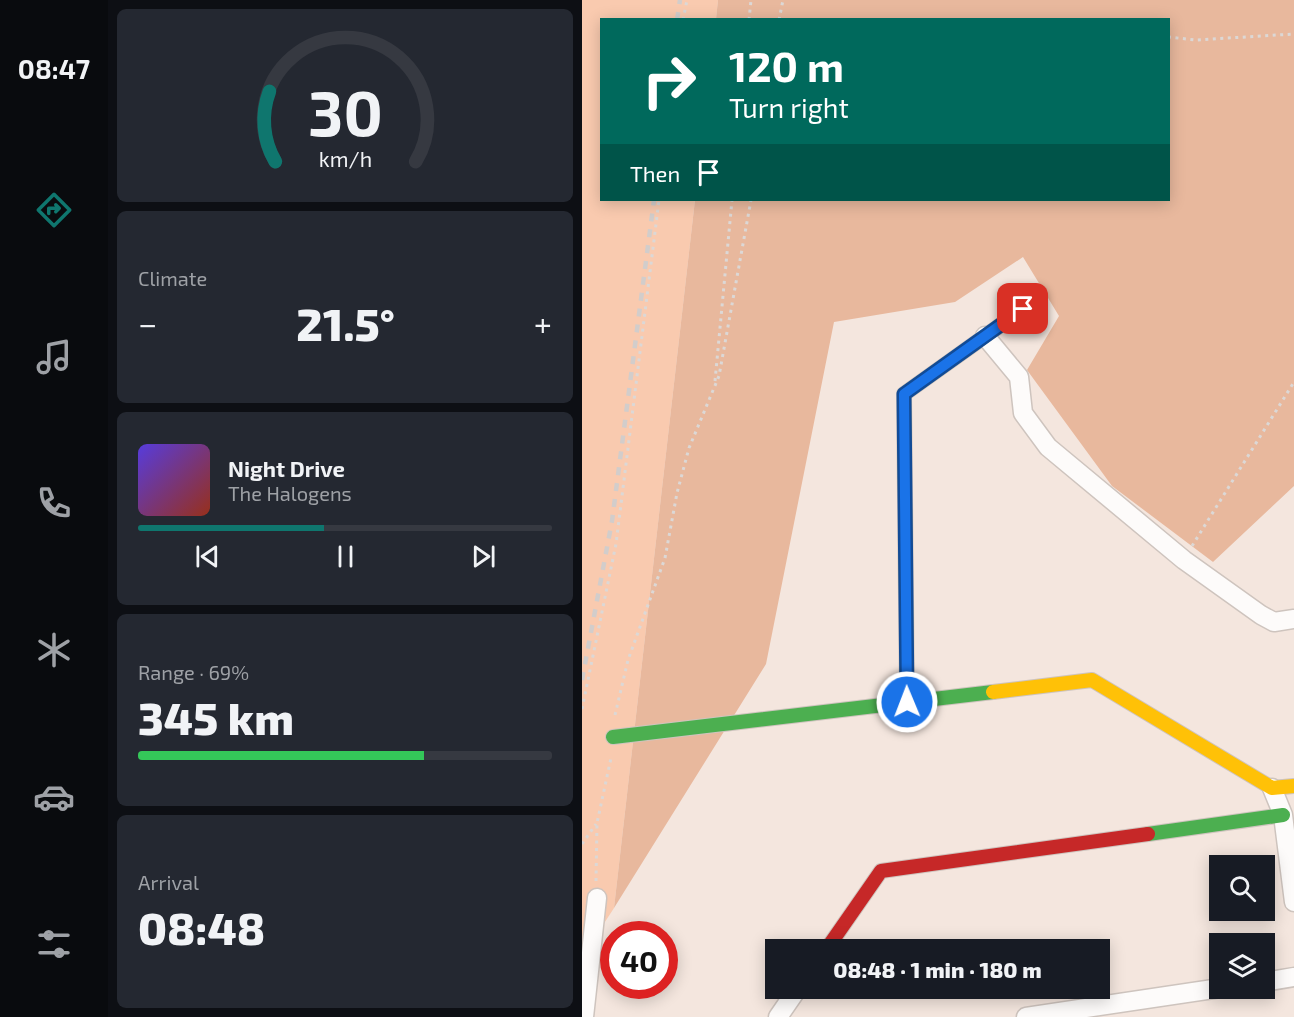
<!DOCTYPE html>
<meta charset="utf-8">
<style>
:root{--surface:#171b24;--page:#242831;--text:#f1f3f6;--muted:#9ea1a6;--line:#363941;--accent:#0f766e}
body{margin:0;font-family:"Exo 2",sans-serif;background:var(--page);color:var(--text);height:100vh;display:flex;flex-direction:column;font-size:22px;white-space:nowrap}
*{box-sizing:border-box;margin:0}
p{font-size:20px;color:var(--muted)}
.icon{flex:none;width:33px;height:33px;fill:none;stroke:currentColor;stroke-width:2;stroke-linecap:round;stroke-linejoin:round}
.map{position:relative;flex:1;overflow:hidden}
.panel{display:flex;flex-direction:column;gap:9px;padding:9px;background:#0d0f14;width:474px}
.panel>*{flex:none}
.guide{position:absolute;left:18px;top:18px;width:570px;height:183px;border-radius:0px;box-shadow:0 3px 15px #0003;background:#00695c;color:#fff;overflow:hidden}
.fabs{position:absolute;left:627px;top:855px;display:grid;gap:12px}
.fabs a{display:grid;place-items:center;width:66px;height:66px;border-radius:0px;background:var(--surface);box-shadow:0 3px 15px #0003;font-size:30px}
.speed{position:absolute;left:18px;top:921px;display:flex;gap:12px;font-size:30px;font-weight:700;text-align:center}
.speed>*{display:grid;place-content:center;width:78px;height:78px;border-radius:50%;background:var(--surface);box-shadow:0 3px 15px #0003;line-height:1}
.speed .limit{border:9px solid #d22;background:#fff;color:#111}
.pin{position:absolute;display:grid;place-items:center;width:51px;height:51px;color:#fff;margin:-26px;border-radius:12px;box-shadow:0 3px 9px #0006}
.me{position:absolute;width:66px;margin:-33px;rotate:359deg;stroke-linejoin:round;filter:drop-shadow(0 0 4px #0008)}
.turn{display:flex;align-items:center;gap:21px;height:126px;padding:0 30px;font-size:27px}
.turn .icon{width:78px;height:78px;stroke-width:2.5}
.turn b{display:block;font-size:42px;line-height:51px}
.then{display:flex;align-items:center;height:57px;padding:0 30px;background:#0003;gap:12px;font-size:22px}
.big{font-size:45px;font-weight:800;line-height:1.1}
.panel .tile{flex:1;display:flex;flex-direction:column;justify-content:center;gap:9px;min-width:0;padding:0 21px;border-radius:9px;background:var(--page)}
.panel .dial{align-items:center;gap:0}
.dial svg{height:156px;overflow:visible;fill:none;stroke:var(--line);stroke-width:7;stroke-linecap:round;text-anchor:middle}
.dial text{fill:var(--text);stroke:none}
.song{display:flex;align-items:center;gap:18px}
.cover{width:72px;height:72px;border-radius:9px;background:linear-gradient(135deg,hsl(250 70% 55%),hsl(10 70% 35%))}
.played{height:6px;border-radius:3px;background:linear-gradient(90deg,var(--accent) 45%,var(--line) 45%)}
.keys{display:flex;justify-content:space-around;direction:ltr}
.heat{display:flex;justify-content:space-between;align-items:center;font-size:33px;direction:ltr}
.charge{height:9px;border-radius:4px;background:linear-gradient(90deg,#34c759 69%,var(--line) 0)}
.trip{position:absolute;left:183px;top:939px;width:345px;height:60px;border-radius:0px;background:var(--surface);box-shadow:0 3px 15px #0003;font-weight:800;line-height:60px;text-align:center}
main{display:flex;flex:1;min-height:0}
.tab-bar{display:flex;flex-direction:column;width:108px;justify-content:space-around;align-items:center;background:#090b0e;color:var(--muted)}
.tab-bar .icon{width:42px;height:42px}
.tab-bar .selected{color:var(--accent)}
.tab-bar b{font-size:27px;color:var(--text)}
.map>svg:first-child{display:block}
.green{fill:#f9caaf}
.forest{fill:#e8b89d}
.lines{fill:none;stroke-linecap:round;stroke-linejoin:round}
.street-casing{stroke:#cec4be;stroke-width:21}
.fast-casing{stroke:#cec4be;stroke-width:16}
.slow-casing{stroke:#cec4be;stroke-width:16}
.jam-casing{stroke:#cec4be;stroke-width:16}
.path{stroke:#dcd8d6;stroke-width:3;stroke-dasharray:3 4.5;stroke-linecap:butt}
.street{stroke:#fdfbfa;stroke-width:18}
.fast{stroke:#4caf50;stroke-width:14}
.slow{stroke:#ffc107;stroke-width:14}
.jam{stroke:#c62828;stroke-width:14}
.rail{stroke:#d2cdcb;stroke-width:4.5;stroke-dasharray:8 8;stroke-linecap:butt}
.route-casing{stroke:#114b97;stroke-width:15}
.route{stroke:#1a73e8;stroke-width:10}
</style>
<main>
<nav class="tab-bar">
<b>08:47</b>
<svg class="icon selected" aria-label="directions" viewBox="0 0 24 24"><path d="M12 3l9 9-9 9-9-9zM9 14v-3h6M13 9l2 2-2 2"/></svg>
<svg class="icon" aria-label="music" viewBox="0 0 24 24"><path d="M9 18V5l10-2v13"/><circle cx="6" cy="18" r="3"/><circle cx="16" cy="16" r="3"/></svg>
<svg class="icon" aria-label="phone" viewBox="0 0 24 24"><path d="M5 4h4l2 5-3 2q2 4 5 5l2-3 5 2v4C11 20 4 13 5 4z"/></svg>
<svg class="icon" aria-label="climate" viewBox="0 0 24 24"><path d="M12 3v18M4 7l16 10M4 17L20 7"/></svg>
<svg class="icon" aria-label="car" viewBox="0 0 24 24"><path d="M5 17H2v-5l4-1 3-4h7l3 4 3 1v5h-3M9 17h6M6 11h13"/><circle cx="7" cy="17" r="2"/><circle cx="17" cy="17" r="2"/></svg>
<svg class="icon" aria-label="filters" viewBox="0 0 24 24"><path d="M4 7h16M4 17h16"/><circle cx="9" cy="7" r="2"/><circle cx="15" cy="17" r="2"/></svg>
</nav>
<section class="panel">
<div class="tile dial"><svg viewBox="0 0 100 80">
<path d="M14 69A42 42 0 1 1 86 69"/>
<path d="M14 69A42 42 0 0 1 11 33" stroke="#0f766e"/>
<text x="50" y="56" font-size="32" font-weight="700">30</text>
<text x="50" y="72" font-size="11">km/h</text>
</svg></div>
<div class="tile"><p>Climate</p>
<div class="heat"><a>−</a><b class="big">21.5°</b><a>+</a></div>
</div>
<div class="tile">
<div class="song"><i class="cover"></i><div><b>Night Drive</b><p>The Halogens</p></div></div>
<div class="played"></div>
<div class="keys"><svg class="icon" aria-label="previous" viewBox="0 0 24 24"><path d="M18 5L8 12l10 7zM5 5v14"/></svg><svg class="icon" aria-label="pause" viewBox="0 0 24 24"><path d="M8 5v14M16 5v14"/></svg><svg class="icon" aria-label="next" viewBox="0 0 24 24"><path d="M6 5l10 7-10 7zM19 5v14"/></svg></div>
</div>
<div class="tile"><p>Range · 69%</p><b class="big">345 km</b><div class="charge"></div></div>
<div class="tile"><p>Arrival</p><b class="big">08:48</b></div>
</section>
<div class="map">
<svg width="712" height="1017" viewBox="0 0 712 1017">
<rect width="100%" height="100%" fill="#f4e6de"/>
<path class="green" d="M0,0H136L134,19L20,20V200H113L32,908L10,942L0,944Z"/>
<path class="forest" d="M136,0H712V486L631,562L530,486L445,370L477,316L441,257L373,302L252,322L184,664L32,908L113,200H586V20L134,19Z"/>
<g class="lines">
<defs>
<g id="street">
<path d="M403,336L437,377L441,413L466,447L602,560L679,615L692,622L712,619"/>
<path d="M690,788L701,815L712,902"/>
<path d="M682,982L712,977"/>
<path d="M2,1017L15,898"/>
<path d="M196,1017L216,988"/>
<path d="M444,1017L638,988"/>
</g>
<g id="fast">
<path d="M31,737L411,692"/>
<path d="M566,834L701,815"/>
</g>
<g id="slow">
<path d="M411,692L510,680L690,788L712,786"/>
<path d="M325,702L322,394L441,309"/>
</g>
<path id="jam" d="M244,950L299,871L566,834"/>
</defs>
<use href="#street" class="street-casing"/>
<use href="#fast" class="fast-casing"/>
<use href="#slow" class="slow-casing"/>
<use href="#jam" class="jam-casing"/>
<g class="path">
<path d="M101,20L105,0"/>
<path d="M167,20L169,0"/>
<path d="M197,20L201,0"/>
<path d="M586,37L614,40L712,34"/>
<path d="M133,381L150,200"/>
<path d="M610,546L712,382"/>
<path d="M0,709L34,544L77,200"/>
<path d="M33,715L46,660L83,558L95,493L107,448L137,376L169,200"/>
<path d="M0,844L14,824"/>
<path d="M14,881L15,823L29,758"/>
</g>
<use href="#street" class="street"/>
<use href="#fast" class="fast"/>
<use href="#slow" class="slow"/>
<use href="#jam" class="jam"/>
<g class="rail">
<path d="M95,20L98,0"/>
<path d="M0,680L30,521L72,200"/>
</g>
</g>
<g class="lines">
<defs>
<path id="route" d="M325,702L322,394L441,309"/>
</defs>
<use href="#route" class="route-casing"/>
<use href="#route" class="route"/>
</g>
</svg>
<div class="fabs">
<a><svg class="icon" aria-label="search" viewBox="0 0 24 24"><circle cx="10" cy="10" r="6"/><path d="M15 15l6 6"/></svg></a>
<a><svg class="icon" aria-label="layers" viewBox="0 0 24 24"><path d="M12 4l9 5-9 5-9-5zM3 14l9 5 9-5"/></svg></a>
</div>
<div class="speed"><div class="limit">40</div></div>
<div class="pin" style="left:441px;top:309px;background:#d93025"><svg class="icon" aria-label="arrive" viewBox="0 0 24 24"><path d="M6 21V4h12l-3 4 3 4H6"/></svg></div>
<svg class="me" style="left:325px;top:702px" viewBox="-20 -20 40 40"><circle r="17" fill="#1a73e8" stroke="#fff" stroke-width="3"/><path d="M0-11L8 9 0 5-8 9z" fill="#fff"/></svg>
<div class="trip">08:48 · 1 min · 180 m</div>
<div class="guide">
<div class="turn"><svg class="icon" aria-label="right" viewBox="0 0 24 24"><path d="M7 20v-9h11M14 6l5 5-5 5"/></svg><div><b>120 m</b>Turn right</div></div>
<div class="then">Then<svg class="icon" aria-label="arrive" viewBox="0 0 24 24"><path d="M6 21V4h12l-3 4 3 4H6"/></svg></div>
</div>
</div>
</main>
